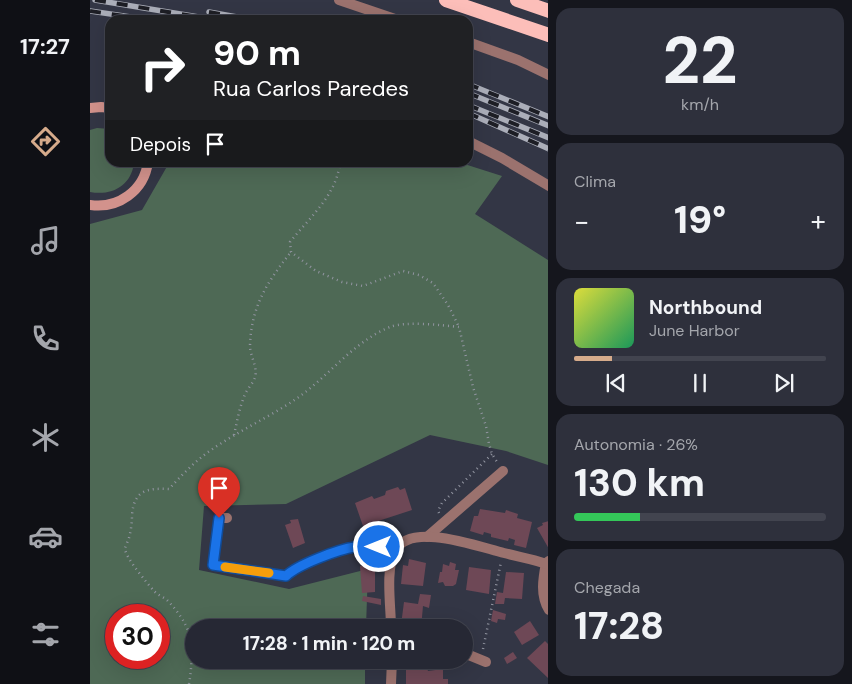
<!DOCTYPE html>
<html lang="pt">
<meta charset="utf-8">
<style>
:root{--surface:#262834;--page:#2e303c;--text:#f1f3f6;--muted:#a4a6ac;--line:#42444f;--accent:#d6ab8b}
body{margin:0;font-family:"DM Sans",sans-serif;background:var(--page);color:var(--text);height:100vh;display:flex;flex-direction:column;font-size:19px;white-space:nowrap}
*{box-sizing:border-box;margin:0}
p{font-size:16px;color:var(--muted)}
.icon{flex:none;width:28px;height:28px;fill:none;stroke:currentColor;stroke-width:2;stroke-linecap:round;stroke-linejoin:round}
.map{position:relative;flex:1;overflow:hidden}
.side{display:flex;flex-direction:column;gap:8px;padding:8px;background:#15161d;width:304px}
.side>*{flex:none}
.top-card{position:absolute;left:15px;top:15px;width:368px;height:152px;border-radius:15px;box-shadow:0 5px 20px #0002,0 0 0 1px var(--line);background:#202124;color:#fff;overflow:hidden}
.speed{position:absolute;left:15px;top:604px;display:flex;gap:10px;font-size:25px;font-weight:700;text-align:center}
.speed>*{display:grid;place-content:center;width:65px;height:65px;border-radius:50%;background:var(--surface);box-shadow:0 5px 20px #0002,0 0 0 1px var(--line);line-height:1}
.speed .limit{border:8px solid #d22;background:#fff;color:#111}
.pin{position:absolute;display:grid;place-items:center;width:42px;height:42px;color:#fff;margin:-51px -21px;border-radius:50% 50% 50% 0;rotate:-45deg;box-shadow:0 0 5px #0007}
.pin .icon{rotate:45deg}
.me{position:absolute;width:55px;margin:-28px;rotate:270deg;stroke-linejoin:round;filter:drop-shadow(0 0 4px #0008)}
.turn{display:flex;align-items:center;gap:18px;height:105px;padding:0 25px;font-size:22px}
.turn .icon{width:65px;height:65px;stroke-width:2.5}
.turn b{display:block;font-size:35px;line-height:42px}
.then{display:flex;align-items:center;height:48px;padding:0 25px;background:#0003;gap:10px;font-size:19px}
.big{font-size:38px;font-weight:800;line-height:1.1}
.side .tile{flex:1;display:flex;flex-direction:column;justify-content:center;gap:8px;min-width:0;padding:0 18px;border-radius:15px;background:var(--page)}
.side .dial{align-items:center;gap:0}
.dial b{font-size:65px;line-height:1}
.song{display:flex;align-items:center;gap:15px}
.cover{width:60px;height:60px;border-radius:8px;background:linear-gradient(135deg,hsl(60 70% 55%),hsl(150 70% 35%))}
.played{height:5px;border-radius:2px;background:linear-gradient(90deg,var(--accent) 15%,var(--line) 15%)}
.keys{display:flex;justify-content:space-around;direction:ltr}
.heat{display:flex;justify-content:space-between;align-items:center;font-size:28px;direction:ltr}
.charge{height:8px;border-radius:4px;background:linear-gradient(90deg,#34c759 26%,var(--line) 0)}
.trip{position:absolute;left:95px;top:619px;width:288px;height:50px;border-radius:25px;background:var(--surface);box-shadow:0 5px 20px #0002,0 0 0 1px var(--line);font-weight:800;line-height:50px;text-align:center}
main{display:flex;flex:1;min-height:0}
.tabs{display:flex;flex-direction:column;width:90px;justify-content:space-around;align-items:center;background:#0f1015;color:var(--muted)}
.tabs .icon{width:35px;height:35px}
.tabs .on{color:var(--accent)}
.tabs b{font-size:22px;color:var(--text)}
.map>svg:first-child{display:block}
.green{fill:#4e6955;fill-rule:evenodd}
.building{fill:#6e4856}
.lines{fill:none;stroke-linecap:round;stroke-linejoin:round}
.path{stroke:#9295a1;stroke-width:2.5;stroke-dasharray:1 4;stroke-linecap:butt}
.minor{stroke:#9b726e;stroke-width:10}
.secondary{stroke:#d2928c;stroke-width:10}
.trunk{stroke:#fcbeb9;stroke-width:14}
.rail-casing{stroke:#abaeb9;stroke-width:5.5}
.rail{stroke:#1d1e25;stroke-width:4;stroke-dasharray:11;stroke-linecap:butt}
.route-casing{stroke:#114b97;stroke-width:12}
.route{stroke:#1a73e8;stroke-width:9}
.slow{stroke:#f59e0b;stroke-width:9}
</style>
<main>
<nav class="tabs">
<b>17:27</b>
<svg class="icon on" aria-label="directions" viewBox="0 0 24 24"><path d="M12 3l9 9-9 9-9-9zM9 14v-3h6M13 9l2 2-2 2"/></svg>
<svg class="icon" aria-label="music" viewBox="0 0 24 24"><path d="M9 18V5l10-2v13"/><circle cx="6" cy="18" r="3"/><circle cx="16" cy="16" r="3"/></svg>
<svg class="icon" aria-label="phone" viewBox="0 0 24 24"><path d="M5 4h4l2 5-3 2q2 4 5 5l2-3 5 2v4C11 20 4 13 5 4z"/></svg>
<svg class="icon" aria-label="climate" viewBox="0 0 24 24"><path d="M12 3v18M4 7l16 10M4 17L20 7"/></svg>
<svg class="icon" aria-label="car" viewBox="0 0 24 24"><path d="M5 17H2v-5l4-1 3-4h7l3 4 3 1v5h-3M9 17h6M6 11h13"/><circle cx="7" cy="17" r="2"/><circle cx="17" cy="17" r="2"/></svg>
<svg class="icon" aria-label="filters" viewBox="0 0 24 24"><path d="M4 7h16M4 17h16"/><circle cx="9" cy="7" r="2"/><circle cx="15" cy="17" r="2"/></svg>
</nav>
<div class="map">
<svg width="459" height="684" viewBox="0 0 459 684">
<rect width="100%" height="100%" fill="#333645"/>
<g class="green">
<path d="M7,128L20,129V162L44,163C41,186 22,196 0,192V130Z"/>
<path d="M368,162L412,176L385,214L458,260V465L416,451L340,435L196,504L114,506L109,570L199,589L278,569L276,627L104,628V660H275V684H0V224L52,210L79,163ZM26,615H69V658H26Z"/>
</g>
<g class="building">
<path d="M308,487L310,490L315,488L322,510L273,526L265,503L282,496L284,499L295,495L296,491Z"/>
<path d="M390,509L415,513L416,510L428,514L427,518L442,522L436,548L424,545L425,540L419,538L418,541L401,537V534L394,532L393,535L380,531L384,516H388Z"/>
<path d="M208,519L215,543L203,548L195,525L201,523L200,520Z"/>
<path d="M459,521V549L447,528L453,525L452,523Z"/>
<path d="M319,559L336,563L333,586L311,584L313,565L318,566Z"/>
<path d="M360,562L366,564L365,570H369L366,584L363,586H355L353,582L348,583L350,572H352L353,564L359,566Z"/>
<path d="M285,564V592L272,593L270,566Z"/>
<path d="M379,567L401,570L399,594L376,590Z"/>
<path d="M416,572L434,573L432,599L415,598L414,604H405L407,592L413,593Z"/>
<path d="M330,594L341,595L339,608L333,606L331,628L311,625L314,602L328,604Z"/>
<path d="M273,596L291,599V605L272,601Z"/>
<path d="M403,610L416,614L415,620L408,619L407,623L401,621Z"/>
<path d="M440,621L449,635L432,645L424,632Z"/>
<path d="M455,641L459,645V679L437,658Z"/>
<path d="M423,652L427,658L417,664L414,658Z"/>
<path d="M337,668L338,671L353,669V679H358V684H316V670Z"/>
</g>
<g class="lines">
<g class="path">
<path d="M250,162C247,195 219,218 200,242L201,252L226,271L252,282L273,286L313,271L329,275L343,283L358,305L369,327"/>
<path d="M144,435C147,422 149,409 154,397C156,390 163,384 165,377C168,367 160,356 160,346C161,307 177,282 201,252"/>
<path d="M349,513L348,511L352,503L402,454"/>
<path d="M393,649L411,562"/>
<path d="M99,684C102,667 104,639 95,624C91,616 83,606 77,600C73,597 68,595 64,591C58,584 34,556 35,548C36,545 38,541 39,538C41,530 42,523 42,515C44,490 57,488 79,489C92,475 105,461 121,450C147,432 177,418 203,401C237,379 262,342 300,327C315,321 352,325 369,327L383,387L396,426L399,444L402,454L407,462"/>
</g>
<g class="minor">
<path d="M249,0L308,20"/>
<path d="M378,42L428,60L459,75"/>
<path d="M378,141L412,158L459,186"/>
<path d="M137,518H129L123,565L196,576C210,563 255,547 274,546C285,546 295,548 305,549"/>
<path d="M337,537L413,471"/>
<path d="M459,561L456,563C453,579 450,595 459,610"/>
<path d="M301,628C301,606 295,570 305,551C320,521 389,547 414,553C429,557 444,559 459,565"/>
<path d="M374,653L396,662"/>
<path d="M301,684L302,660"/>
</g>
<g class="secondary">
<path d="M0,108L11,107L20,108"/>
<path d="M0,205C28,209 54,191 58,162"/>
</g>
<g class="trunk">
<path d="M356,0L459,35"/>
<path d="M427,0L459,11"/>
</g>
<defs>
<g id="rail">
<path d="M5,0L127,20"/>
<path d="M0,11L61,20"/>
<path d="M119,12L164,20"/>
<path d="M378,84L459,117"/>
<path d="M378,93L459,126"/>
<path d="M378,105L459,138"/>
<path d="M378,113L459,149"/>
</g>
</defs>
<use href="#rail" class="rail-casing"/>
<use href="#rail" class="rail"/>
</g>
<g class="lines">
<defs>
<path id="route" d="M129,518L123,565L196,576C207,565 249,549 265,547C274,546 281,546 289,547"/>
</defs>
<use href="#route" class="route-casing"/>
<use href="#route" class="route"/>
<path class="slow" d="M135,567L179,573"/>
</g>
</svg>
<div class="speed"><div class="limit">30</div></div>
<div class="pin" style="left:129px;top:518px;background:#d93025"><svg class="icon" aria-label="arrive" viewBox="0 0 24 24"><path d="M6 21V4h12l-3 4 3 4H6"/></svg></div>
<svg class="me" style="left:289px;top:547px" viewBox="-20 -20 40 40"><circle r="17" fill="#1a73e8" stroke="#fff" stroke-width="3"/><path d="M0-11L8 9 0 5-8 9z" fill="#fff"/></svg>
<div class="trip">17:28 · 1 min · 120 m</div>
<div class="top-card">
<div class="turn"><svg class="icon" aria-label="right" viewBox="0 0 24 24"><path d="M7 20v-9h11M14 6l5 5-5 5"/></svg><div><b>90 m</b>Rua Carlos Paredes</div></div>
<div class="then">Depois<svg class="icon" aria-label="arrive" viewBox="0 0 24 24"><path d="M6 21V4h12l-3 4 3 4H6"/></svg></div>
</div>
</div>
<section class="side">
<div class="tile dial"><b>22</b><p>km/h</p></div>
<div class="tile"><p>Clima</p>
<div class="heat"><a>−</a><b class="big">19°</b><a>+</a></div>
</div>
<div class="tile">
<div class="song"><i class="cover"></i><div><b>Northbound</b><p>June Harbor</p></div></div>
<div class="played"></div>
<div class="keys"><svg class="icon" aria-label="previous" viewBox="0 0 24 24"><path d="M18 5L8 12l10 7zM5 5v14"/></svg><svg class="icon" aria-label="pause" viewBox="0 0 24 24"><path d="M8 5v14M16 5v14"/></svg><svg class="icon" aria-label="next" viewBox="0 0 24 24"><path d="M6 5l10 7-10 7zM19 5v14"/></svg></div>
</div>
<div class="tile"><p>Autonomia · 26%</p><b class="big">130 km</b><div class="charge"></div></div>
<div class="tile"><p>Chegada</p><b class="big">17:28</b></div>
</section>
</main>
